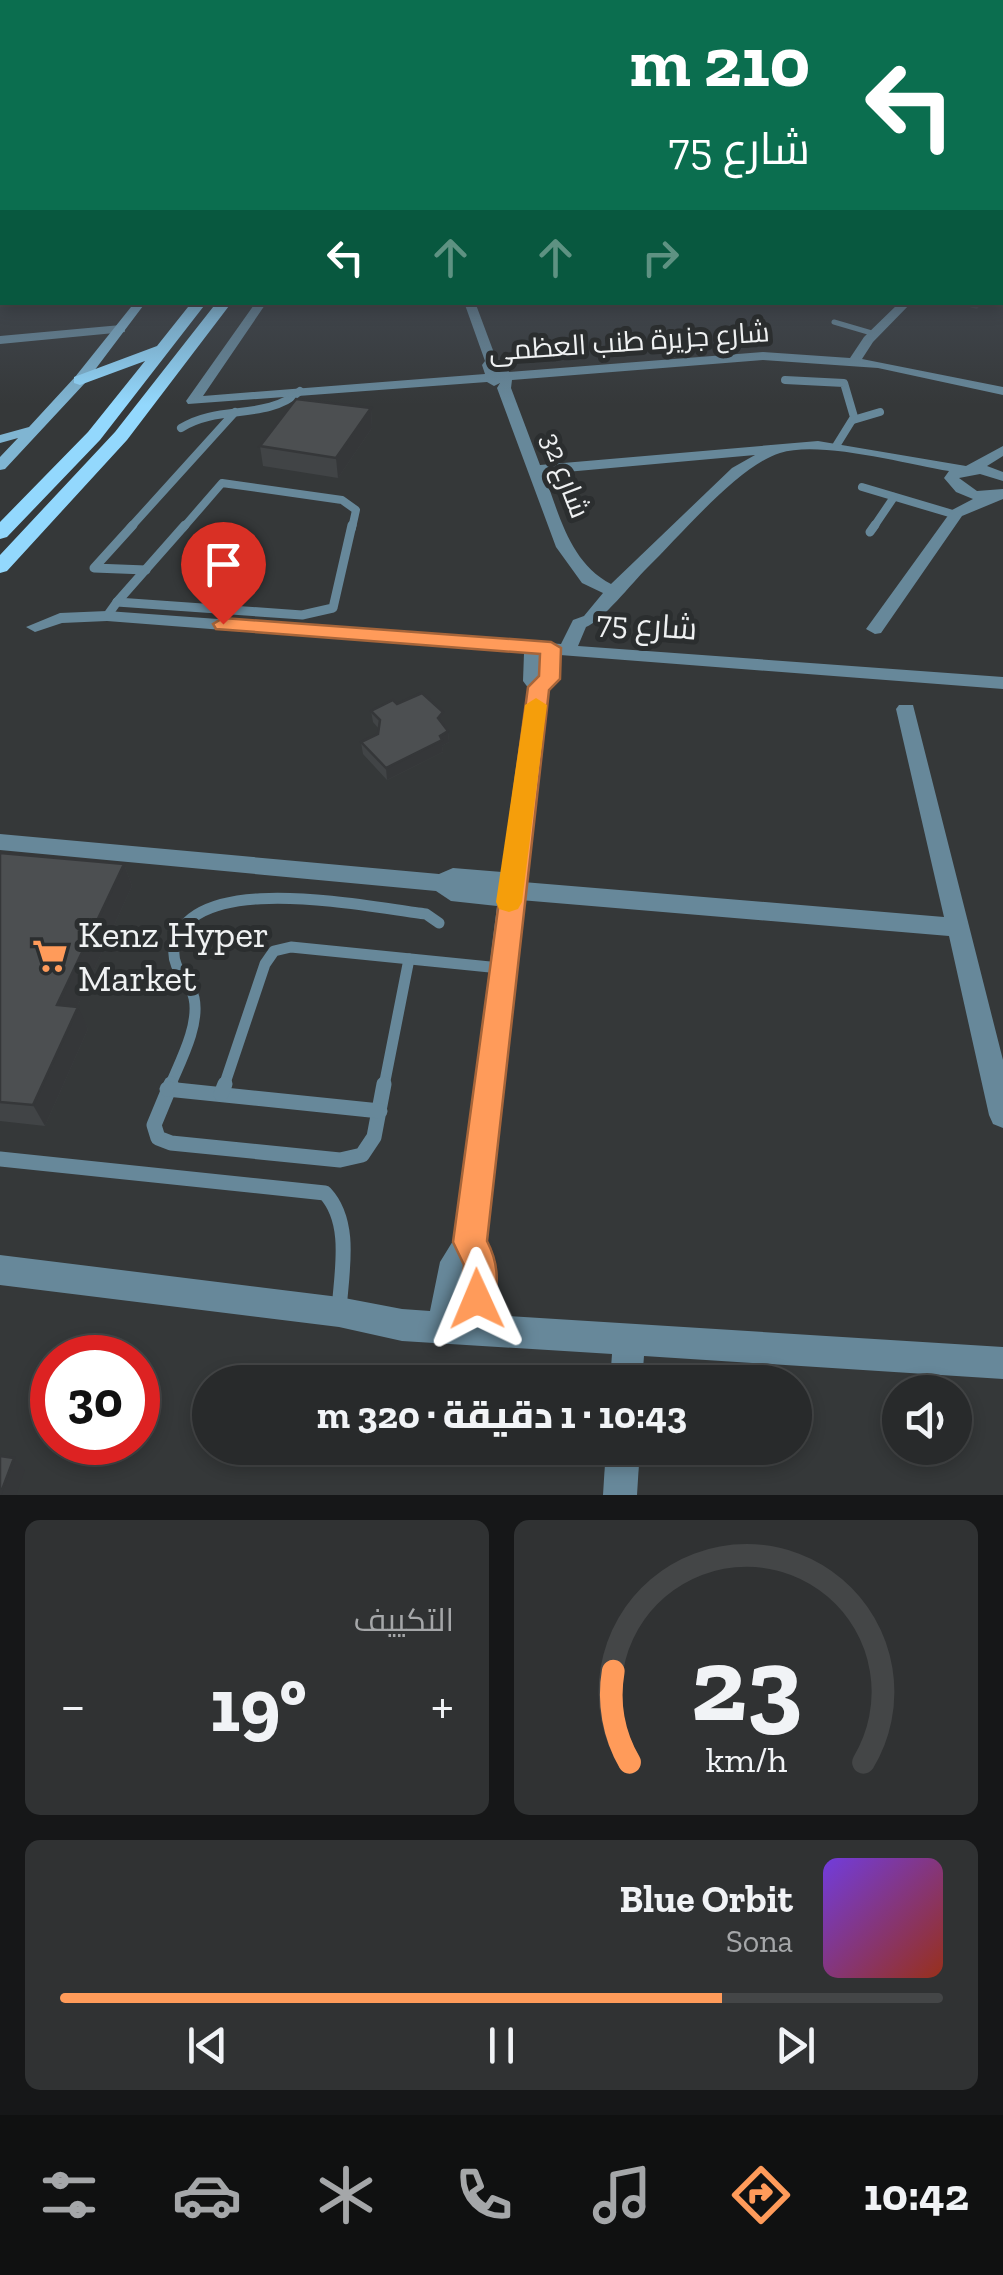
<!DOCTYPE html>
<html lang="ar">
<meta charset="utf-8">
<style>
:root{--surface:#282a2b;--page:#303233;--text:#f1f3f6;--muted:#a5a7a9;--line:#444647;--accent:#ff9b5a}
body{margin:0;font-family:"Zilla Slab",Cairo,serif;background:var(--page);color:var(--text);direction:rtl;height:100vh;display:flex;flex-direction:column;font-size:38px;white-space:nowrap}
*{box-sizing:border-box;margin:0}
p{font-size:32px;color:var(--muted)}
.icon{flex:none;width:55px;height:55px;fill:none;stroke:currentColor;stroke-width:2;stroke-linecap:round;stroke-linejoin:round}
.map{position:relative;height:1495px;overflow:hidden;direction:ltr}
.side{display:flex;flex-direction:column;gap:25px;padding:25px;background:#161718;flex:1}
.side>*{flex:none}
.banner{position:absolute;left:0px;top:0px;width:1005px;height:305px;box-shadow:0 5px 15px #0003,0 0 0 2px var(--line);direction:rtl;background:#0b6e4f;color:#fff;overflow:hidden}
.fabs{position:absolute;left:882px;top:1375px;display:grid;gap:20px}
.fabs a{display:grid;place-items:center;width:90px;height:90px;border-radius:50%;background:var(--surface);box-shadow:0 5px 15px #0003,0 0 0 2px var(--line);font-size:50px}
.speed{position:absolute;left:30px;top:1335px;display:flex;gap:20px;font-size:50px;font-weight:700;text-align:center}
.speed>*{display:grid;place-content:center;width:130px;height:130px;border-radius:50%;background:var(--surface);box-shadow:0 5px 15px #0003,0 0 0 2px var(--line);line-height:1}
.speed .limit{border:15px solid #d22;background:#fff;color:#111}
.pin{position:absolute;display:grid;place-items:center;width:85px;height:85px;color:#fff;margin:-102px -42px;border-radius:50% 50% 50% 0;rotate:-45deg;box-shadow:0 0 10px #0007}
.pin .icon{rotate:45deg}
.me{position:absolute;width:110px;margin:-55px;rotate:359deg;stroke-linejoin:round;filter:drop-shadow(0 0 8px #0008)}
.turn{display:flex;align-items:center;gap:35px;height:210px;padding:0 30px;font-size:45px}
.turn .icon{width:130px;height:130px;stroke-width:2.5}
.turn b{display:block;font-size:70px;line-height:85px}
.lanes{display:flex;align-items:center;height:95px;padding:0 30px;background:#0003;justify-content:center;gap:50px;direction:ltr}
.lanes .off{opacity:.35}
.big{font-size:75px;font-weight:800;line-height:1.1}
.side .card{flex:1;display:flex;flex-direction:column;justify-content:center;gap:15px;min-width:0;padding:0 35px;border-radius:15px;background:var(--page)}
.side .dial{align-items:center;gap:0}
.dial svg{height:260px;overflow:visible;fill:none;stroke:var(--line);stroke-width:7;stroke-linecap:round;text-anchor:middle}
.dial text{fill:var(--text);stroke:none}
.song{display:flex;align-items:center;gap:30px}
.cover{width:120px;height:120px;border-radius:15px;background:linear-gradient(135deg,hsl(260 70% 55%),hsl(10 70% 35%))}
.played{height:10px;border-radius:5px;background:linear-gradient(90deg,var(--accent) 75%,var(--line) 75%)}
.keys{display:flex;justify-content:space-around;direction:ltr}
.heat{display:flex;justify-content:space-between;align-items:center;font-size:55px;direction:ltr}
.side .tiles{flex:1;display:grid;gap:25px;grid-template-columns:1fr 1fr}
.card:last-child{grid-column:span 2}
.trip{position:absolute;left:192px;top:1365px;width:620px;height:100px;border-radius:50px;background:var(--surface);box-shadow:0 5px 15px #0003,0 0 0 2px var(--line);font-weight:800;line-height:100px;text-align:center;direction:rtl}
.dock{display:flex;height:160px;justify-content:space-around;align-items:center;background:#101111;color:var(--muted)}
.dock .icon{width:70px;height:70px}
.dock .on{color:var(--accent)}
.dock b{font-size:45px;color:var(--text)}
.map>svg:first-child{display:block}
.lines{fill:none;stroke-linecap:round;stroke-linejoin:round}
.lane-far4{stroke:#67889a;stroke-width:5}
.lane-far3{stroke:#67889a;stroke-width:8}
.lane-far2{stroke:#67889a;stroke-width:9}
.lane-far1{stroke:#67889a;stroke-width:11}
.lane{stroke:#67889a;stroke-width:15}
.street{fill:#67889a;fill-rule:evenodd}
.secondary{fill:#80b5d2;fill-rule:evenodd}
.primary{fill:#93d8fd;fill-rule:evenodd}
.wall{fill:#414446}
.shaded-wall{fill:#353739}
.building{fill:#4c4f51;stroke:#353739;stroke-width:2.5}
.route{fill:#ff9b5a;stroke:#a6653a;stroke-width:2.5}
.slow{fill:#f59e0b}
.labels{text-anchor:middle;stroke-width:10;stroke-linejoin:round;paint-order:stroke}
.far-street-label{font-size:28px;fill:#eff1f2;stroke:#2b2e2f}
.street-label{font-size:32px;fill:#eff1f2;stroke:#2b2e2f}
.near-poi-label{font-size:38px;fill:#eff1f2;stroke:#2b2e2f;text-anchor:start}
</style>
<div class="map">
<svg width="1003" height="1495" viewBox="0 0 1003 1495">
<rect width="100%" height="100%" fill="#353839"/>
<g class="lines">
<path class="lane-far4" d="M834,322L875,334"/>
<g class="lane-far3">
<path d="M785,380L844,383L854,417L836,446"/>
<path d="M853,420L880,412"/>
<path d="M181,428C219,404 266,421 300,391"/>
<path d="M862,487L956,515"/>
<path d="M130,528L235,412"/>
<path d="M183,528L222,483L342,500L356,510L352,528"/>
<path d="M873,528L894,497"/>
</g>
<g class="lane-far2">
<path d="M133,525L94,568L146,570"/>
<path d="M870,532L875,525"/>
<path d="M117,602L302,615L333,608L352,525"/>
<path d="M117,602L185,525"/>
<path d="M107,616L117,602"/>
</g>
<g class="lane-far1">
<path d="M170,1086C180,1062 200,1025 194,998C190,980 172,970 174,950C184,866 371,908 426,914L439,923"/>
<path d="M224,1086L265,964L274,951L291,947L500,968"/>
<path d="M384,1086L409,959"/>
</g>
<g class="lane">
<path d="M171,1084L154,1125L158,1138L171,1143L340,1160L362,1155L374,1137L384,1084"/>
<path d="M167,1089L380,1111"/>
<path d="M221,1094L225,1084"/>
<path d="M0,1159L325,1193C353,1223 341,1274 339,1311"/>
</g>
<g class="street">
<path d="M1003,206V213H1002V206Z"/>
<rect x="0" y="208" width="2" height="6"/>
<rect x="1002" y="228" width="1" height="6"/>
<path d="M256,302H267L203,396L485,374L482,365L485,361L464,302H475L497,361L495,367L505,365L509,372L763,352L850,358L864,337L900,302H912L873,342L862,359L1003,387V395L878,368L763,360L512,380L511,388L540,465L818,441L966,466L1003,446V456L987,466L1003,472V481L980,474L959,478L977,491L1003,489V499L962,516L881,633L875,634L866,629L952,510L973,499L956,492L944,478L949,471C906,464 819,440 780,453C738,466 680,536 647,568C632,583 602,621 586,627L578,646L1003,677V689L560,655L558,679L548,689L523,882L944,917L896,709L899,705H913L1003,1060V1128L993,1124L989,1115L949,936L520,900L485,1240L496,1263L491,1315L1003,1347V1379L644,1356L642,1382H610L612,1354L402,1341L339,1327L0,1285V1255L339,1297L402,1309L430,1311L440,1262L456,1236L497,906L451,901L436,891L0,850V834L439,874L453,868L502,872L529,689L523,681L524,653L107,621L62,623L35,632L26,627L60,613L107,611L561,644L573,620L584,616L603,593L582,583L556,547L497,388L500,383L494,386L487,382L188,404L186,401ZM755,455L732,468L611,584C570,563 559,514 544,474Z"/>
<path d="M121,325L125,326V332L0,344V336Z"/>
<path d="M606,1448H640L637,1495H603Z"/>
</g>
<path class="secondary" d="M135,302H146L85,383L5,469L0,470V457L18,438L0,443V435L29,427L75,377Z"/>
<g class="primary">
<path d="M192,302H207L100,440L7,537L0,539V522L88,432L145,361L80,385L74,383V377L157,346Z"/>
<path d="M217,302H232L127,440L7,571L0,573V555L115,432Z"/>
</g>
</g>
<g class="wall">
<path d="M951,302H983L977,309Z"/>
<path d="M371,408L372,428L338,478L263,466L260,446Z"/>
<path d="M371,711L443,724L448,731L449,742L442,746L443,752L387,780L363,754L361,742L378,734L379,729L373,722Z"/>
<path d="M0,853L124,864L132,886L77,1007L88,1029L45,1126L0,1121Z"/>
</g>
<g class="shaded-wall">
<path d="M371,408L372,428L338,478L336,458Z"/>
<path d="M448,731L449,742L442,746L443,752L387,780L386,768Z"/>
<path d="M124,864L132,886L68,1027L57,1005Z"/>
<path d="M78,1007L88,1029L45,1126L33,1105Z"/>
<path d="M14,1458L25,1470L16,1495H0Z"/>
</g>
<g class="building">
<path d="M296,399L371,408L336,458L260,446Z"/>
<path d="M422,693L443,712L438,718L448,731L440,736L442,740L386,768L361,742L378,734L380,720L371,711L393,700L397,704Z"/>
<path d="M0,853L124,864L57,1005L78,1007L33,1105L0,1102Z"/>
<path d="M0,1456L14,1458L0,1495Z"/>
</g>
<linearGradient id="sky" x2="0" y2="1"><stop stop-color="#1d1f1f"/><stop offset="0.48" stop-color="#4b535f"/><stop offset="1" stop-color="#4b535f" stop-opacity="0"/></linearGradient>
<rect width="1003" height="405" fill="url(#sky)"/>
<path class="route" d="M223,618L551,642L561,648L560,679L549,690L487,1241C499,1264 500,1287 490,1311L477,1316L465,1311L460,1299L464,1265L453,1242L528,687L539,676L540,654L216,629L213,624Z"/>
<path class="slow" d="M536,698L547,705L522,902L518,909L509,912L499,909L496,902L525,705Z"/>
<defs>
<symbol id="supermarket-bare" viewBox="-9 -9 18 18"><path d="M-6-5.5h2.5l.6 2H6L4.5 2H-2.5L-4.4-4H-6ZM-1.5 3.2a1.3 1.3 0 1 0 .1 0ZM3 3.2a1.3 1.3 0 1 0 .1 0Z" fill="#ff9b5a" stroke="#2b2e2f" stroke-width="2.5" paint-order="stroke"/></symbol>
</defs>
<g fill-rule="evenodd">
<use href="#supermarket-bare" x="25" y="931" width="50" height="50"/>
</g>
<g class="labels">
<g class="far-street-label">
<text transform="translate(629 341) rotate(-4)" y="10">شارع جزيرة طنب العظمى</text>
<text transform="translate(566 475) rotate(69)" y="10">شارع 32</text>
</g>
<g class="street-label">
<text transform="translate(647 625) rotate(4)" y="11">شارع 75</text>
</g>
<g class="near-poi-label">
<text x="78" y="947">Kenz Hyper<tspan x="78" dy="44">Market</tspan></text>
</g>
</g>
</svg>
<div class="fabs">
<a><svg class="icon" aria-label="sound" viewBox="0 0 24 24"><path d="M4 9h4l5-4v14l-5-4H4zM17 9q2 3 0 6"/></svg></a>
</div>
<div class="speed"><div class="limit">30</div></div>
<div class="pin" style="left:223px;top:624px;background:#d93025"><svg class="icon" aria-label="arrive" viewBox="0 0 24 24"><path d="M6 21V4h12l-3 4 3 4H6"/></svg></div>
<svg class="me" style="left:477px;top:1299px" viewBox="-20 -20 40 40"><path d="M0-17L14 15 0 8-14 15z" fill="#ff9b5a" stroke="#fff" stroke-width="4"/></svg>
<div class="trip">10:43 · 1 دقيقة · 320 m</div>
<div class="banner">
<div class="turn"><svg class="icon" aria-label="left" viewBox="0 0 24 24"><path d="M17 20v-9H6M10 6l-5 5 5 5"/></svg><div><b>210 m</b>شارع 75</div></div>
<div class="lanes"><svg class="icon" aria-label="left" viewBox="0 0 24 24"><path d="M17 20v-9H6M10 6l-5 5 5 5"/></svg><svg class="icon off" aria-label="ahead" viewBox="0 0 24 24"><path d="M12 20V5M6 11l6-6 6 6"/></svg><svg class="icon off" aria-label="ahead" viewBox="0 0 24 24"><path d="M12 20V5M6 11l6-6 6 6"/></svg><svg class="icon off" aria-label="right" viewBox="0 0 24 24"><path d="M7 20v-9h11M14 6l5 5-5 5"/></svg></div>
</div>
</div>
<section class="side">
<div class="tiles">
<div class="card dial"><svg viewBox="0 0 100 80">
<path d="M14 69A42 42 0 1 1 86 69"/>
<path d="M14 69A42 42 0 0 1 9 41" stroke="#ff9b5a"/>
<text x="50" y="56" font-size="32" font-weight="700">23</text>
<text x="50" y="72" font-size="11">km/h</text>
</svg></div>
<div class="card"><p>التكييف</p>
<div class="heat"><a>−</a><b class="big">19°</b><a>+</a></div>
</div>
<div class="card">
<div class="song"><i class="cover"></i><div><b>Blue Orbit</b><p>Sona</p></div></div>
<div class="played"></div>
<div class="keys"><svg class="icon" aria-label="previous" viewBox="0 0 24 24"><path d="M18 5L8 12l10 7zM5 5v14"/></svg><svg class="icon" aria-label="pause" viewBox="0 0 24 24"><path d="M8 5v14M16 5v14"/></svg><svg class="icon" aria-label="next" viewBox="0 0 24 24"><path d="M6 5l10 7-10 7zM19 5v14"/></svg></div>
</div>
</div>
</section>
<nav class="dock">
<b>10:42</b>
<svg class="icon on" aria-label="directions" viewBox="0 0 24 24"><path d="M12 3l9 9-9 9-9-9zM9 14v-3h6M13 9l2 2-2 2"/></svg>
<svg class="icon" aria-label="music" viewBox="0 0 24 24"><path d="M9 18V5l10-2v13"/><circle cx="6" cy="18" r="3"/><circle cx="16" cy="16" r="3"/></svg>
<svg class="icon" aria-label="phone" viewBox="0 0 24 24"><path d="M5 4h4l2 5-3 2q2 4 5 5l2-3 5 2v4C11 20 4 13 5 4z"/></svg>
<svg class="icon" aria-label="climate" viewBox="0 0 24 24"><path d="M12 3v18M4 7l16 10M4 17L20 7"/></svg>
<svg class="icon" aria-label="car" viewBox="0 0 24 24"><path d="M5 17H2v-5l4-1 3-4h7l3 4 3 1v5h-3M9 17h6M6 11h13"/><circle cx="7" cy="17" r="2"/><circle cx="17" cy="17" r="2"/></svg>
<svg class="icon" aria-label="filters" viewBox="0 0 24 24"><path d="M4 7h16M4 17h16"/><circle cx="9" cy="7" r="2"/><circle cx="15" cy="17" r="2"/></svg>
</nav>
